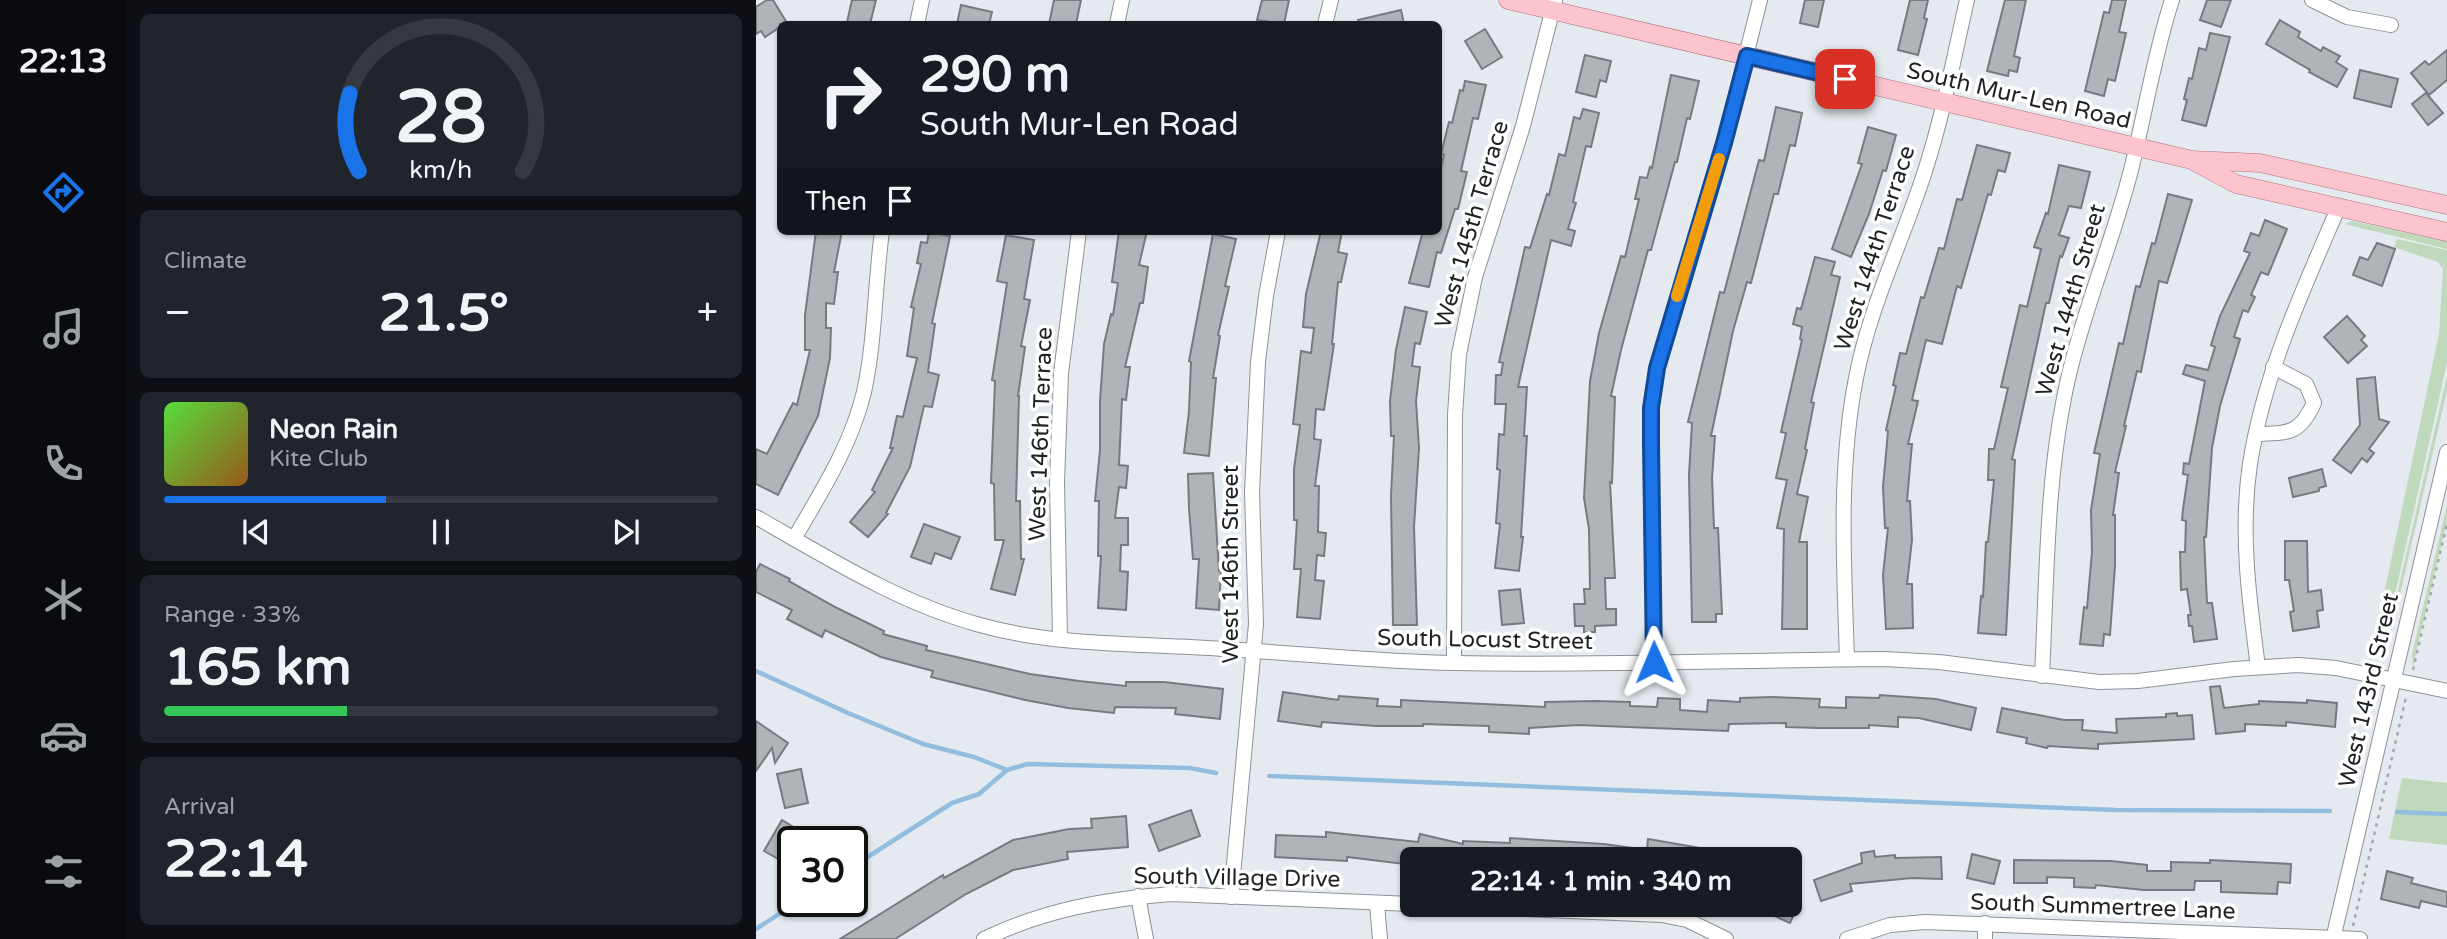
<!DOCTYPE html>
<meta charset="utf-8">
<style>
:root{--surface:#171b24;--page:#20242c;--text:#f1f3f6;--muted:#9ea1a6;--line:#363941;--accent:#1a73e8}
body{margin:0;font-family:"Varela Round",sans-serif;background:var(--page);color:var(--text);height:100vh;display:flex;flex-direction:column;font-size:26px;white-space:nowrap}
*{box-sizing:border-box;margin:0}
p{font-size:23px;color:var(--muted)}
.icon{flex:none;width:38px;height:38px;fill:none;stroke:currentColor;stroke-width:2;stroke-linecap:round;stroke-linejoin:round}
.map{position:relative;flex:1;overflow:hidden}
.details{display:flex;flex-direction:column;gap:14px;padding:14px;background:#0d0f14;width:630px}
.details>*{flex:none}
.top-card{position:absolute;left:21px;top:21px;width:665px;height:214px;border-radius:10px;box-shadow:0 2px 5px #0004;background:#171b24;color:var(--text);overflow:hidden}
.speed{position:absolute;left:21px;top:826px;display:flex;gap:14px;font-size:35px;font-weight:700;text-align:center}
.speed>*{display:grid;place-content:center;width:91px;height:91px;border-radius:50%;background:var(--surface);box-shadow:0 2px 5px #0004;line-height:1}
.speed .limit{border:4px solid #111;border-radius:10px;background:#fff;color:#111}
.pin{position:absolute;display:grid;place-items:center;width:60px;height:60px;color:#fff;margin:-30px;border-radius:14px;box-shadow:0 4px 10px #0006}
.me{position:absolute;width:77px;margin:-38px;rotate:359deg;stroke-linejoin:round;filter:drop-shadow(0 0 5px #0008)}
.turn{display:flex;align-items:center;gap:24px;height:147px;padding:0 28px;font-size:32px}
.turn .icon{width:91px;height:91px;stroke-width:2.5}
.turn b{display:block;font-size:49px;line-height:60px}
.then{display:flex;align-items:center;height:66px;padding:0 28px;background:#0003;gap:14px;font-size:26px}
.big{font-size:52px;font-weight:800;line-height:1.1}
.details .widget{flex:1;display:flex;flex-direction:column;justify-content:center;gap:10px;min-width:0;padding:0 24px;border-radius:10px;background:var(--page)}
.details .dial{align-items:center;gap:0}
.dial svg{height:182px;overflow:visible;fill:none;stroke:var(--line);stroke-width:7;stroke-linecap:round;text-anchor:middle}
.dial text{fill:var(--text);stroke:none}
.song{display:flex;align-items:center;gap:21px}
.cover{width:84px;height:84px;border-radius:10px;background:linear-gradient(135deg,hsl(110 70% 55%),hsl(30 70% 35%))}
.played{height:7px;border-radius:4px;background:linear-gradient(90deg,var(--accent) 40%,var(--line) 40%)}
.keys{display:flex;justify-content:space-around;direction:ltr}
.heat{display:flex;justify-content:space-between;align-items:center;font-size:38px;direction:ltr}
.charge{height:10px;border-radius:5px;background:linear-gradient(90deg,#34c759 33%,var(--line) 0)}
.trip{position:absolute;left:644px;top:847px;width:402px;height:70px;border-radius:10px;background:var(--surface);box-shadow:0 2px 5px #0004;font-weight:800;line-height:70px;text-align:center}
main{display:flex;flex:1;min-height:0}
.tabs{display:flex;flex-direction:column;width:126px;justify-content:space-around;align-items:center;background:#090b0e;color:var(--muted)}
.tabs .icon{width:49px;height:49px}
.tabs .selected{color:var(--accent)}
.tabs b{font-size:32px;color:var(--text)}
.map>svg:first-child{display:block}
.green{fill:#c0d9bc}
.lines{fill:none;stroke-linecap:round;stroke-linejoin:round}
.stream{stroke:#93bdde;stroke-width:4.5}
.building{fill:#afb4b8;stroke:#777b80;stroke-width:2}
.minor-casing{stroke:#8e9297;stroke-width:16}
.major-casing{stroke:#ae717c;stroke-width:19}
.path{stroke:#a4a9ad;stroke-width:2.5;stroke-dasharray:3.5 5;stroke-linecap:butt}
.minor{stroke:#fff;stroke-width:14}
.major{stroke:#fdc4cd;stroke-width:18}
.route-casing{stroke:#114b97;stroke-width:18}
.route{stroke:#1a73e8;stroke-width:12}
.slow{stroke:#f59e0b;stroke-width:12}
.labels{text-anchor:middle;stroke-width:7;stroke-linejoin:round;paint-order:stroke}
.street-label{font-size:23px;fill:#1f2123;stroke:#fff}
</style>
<main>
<nav class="tabs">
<b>22:13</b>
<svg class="icon selected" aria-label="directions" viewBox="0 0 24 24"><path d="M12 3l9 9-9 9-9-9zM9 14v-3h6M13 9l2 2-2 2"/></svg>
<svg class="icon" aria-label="music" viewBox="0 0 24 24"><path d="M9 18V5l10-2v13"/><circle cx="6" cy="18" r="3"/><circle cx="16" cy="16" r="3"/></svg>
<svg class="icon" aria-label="phone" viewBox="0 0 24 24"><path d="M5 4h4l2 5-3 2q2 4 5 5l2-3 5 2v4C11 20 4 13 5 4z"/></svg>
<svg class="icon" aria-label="climate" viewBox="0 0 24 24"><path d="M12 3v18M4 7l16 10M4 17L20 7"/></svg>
<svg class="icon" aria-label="car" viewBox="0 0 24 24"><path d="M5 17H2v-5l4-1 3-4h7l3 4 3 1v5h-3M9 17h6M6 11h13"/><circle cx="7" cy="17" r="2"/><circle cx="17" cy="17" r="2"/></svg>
<svg class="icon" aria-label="filters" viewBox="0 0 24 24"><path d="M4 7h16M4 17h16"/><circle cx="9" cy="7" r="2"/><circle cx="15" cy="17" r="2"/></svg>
</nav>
<section class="details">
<div class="widget dial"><svg viewBox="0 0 100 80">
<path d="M14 69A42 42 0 1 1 86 69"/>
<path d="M14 69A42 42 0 0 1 10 35" stroke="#1a73e8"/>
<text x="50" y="56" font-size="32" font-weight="700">28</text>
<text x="50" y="72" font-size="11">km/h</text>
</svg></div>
<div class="widget"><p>Climate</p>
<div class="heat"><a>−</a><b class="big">21.5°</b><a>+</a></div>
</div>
<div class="widget">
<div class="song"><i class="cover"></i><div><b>Neon Rain</b><p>Kite Club</p></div></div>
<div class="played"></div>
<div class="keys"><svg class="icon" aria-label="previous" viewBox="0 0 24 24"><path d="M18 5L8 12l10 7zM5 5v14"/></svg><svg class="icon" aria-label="pause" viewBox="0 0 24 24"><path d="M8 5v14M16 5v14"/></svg><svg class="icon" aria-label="next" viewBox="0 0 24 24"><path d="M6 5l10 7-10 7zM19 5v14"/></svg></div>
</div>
<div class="widget"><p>Range · 33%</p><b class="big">165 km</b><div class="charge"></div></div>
<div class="widget"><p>Arrival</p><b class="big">22:14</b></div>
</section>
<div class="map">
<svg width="1691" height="939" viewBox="0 0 1691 939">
<rect width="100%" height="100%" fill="#e4eaef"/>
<g class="green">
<path d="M1596,221L1691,241V249L1589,224Z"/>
<path d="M1641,239L1691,250V363L1626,652L1625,659L1622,656L1614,660L1683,334L1687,269L1682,262L1638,247Z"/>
<path d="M1691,376V391L1630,655V643Z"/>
<path d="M1691,505V521L1657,666L1656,654Z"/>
<path d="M1646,778L1691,783V845L1633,839Z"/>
</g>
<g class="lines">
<g class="stream">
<path d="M0,671L92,713L167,744L218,757L251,770"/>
<path d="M513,776L1360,810L1574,811"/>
<path d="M1641,812L1691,814"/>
<path d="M96,867L196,803L223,794L251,770L271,764L434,768L460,773"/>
<path d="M0,929L43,901"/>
</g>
</g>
<g class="building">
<path d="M11,0H17L31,23L24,24V27L9,37L5,31L0,34V7Z"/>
<path d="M96,0H120L114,24L91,22Z"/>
<path d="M298,0H325L320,24H293Z"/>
<path d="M506,0H533L528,24L501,20Z"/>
<path d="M1049,0H1068L1062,27L1044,23Z"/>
<path d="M1154,0H1172L1168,18L1171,19L1162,55L1142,50Z"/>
<path d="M1249,0H1270L1258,56L1264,58L1261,72L1253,70L1252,76L1231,71Z"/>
<path d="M1356,0H1370L1363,32L1370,33L1359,81L1352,79L1348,96L1329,91L1348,12L1353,13Z"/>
<path d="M1451,0H1475L1465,27L1444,20Z"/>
<path d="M205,5L236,12L233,24H201Z"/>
<path d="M645,10L648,24H603L602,20Z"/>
<path d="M1524,20L1544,32L1542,37L1565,51L1567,47L1584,56L1580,62L1591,69L1581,87L1553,72L1554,70L1510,44Z"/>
<path d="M729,29L746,57L726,69L709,41Z"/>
<path d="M1454,33L1474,37L1450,126L1426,120L1431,100L1428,99L1433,78L1436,79L1443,48L1450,50Z"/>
<path d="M1691,50V80L1673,95L1655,73L1669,61L1673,65Z"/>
<path d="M829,55L855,61L850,82L844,80L840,97L820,92Z"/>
<path d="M1604,70L1642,79L1635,107L1598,98Z"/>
<path d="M915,75L943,81L934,119L931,118L921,162H919L895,250H892L865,350L855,396L859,397L856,483L854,482L859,578H849L850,609H860V625L839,626V632H828V626H819L818,604H829L828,589H834L833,529L828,498L834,381L843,333L865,256L869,257L883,199H879L884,177L891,178L894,167L896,168Z"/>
<path d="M709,81L730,85L722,119L717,118L705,171L711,172L702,209H699L685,253L681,252L673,287L653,283L667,231H682V179L688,155L685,154L693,122L696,123L704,90L707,91Z"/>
<path d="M1670,93L1687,113L1672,125L1656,104Z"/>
<path d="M1020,107L1046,113L1039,146L1034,145L1022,194H1018L995,283L991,282L977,331L955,436H959L956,478L958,528H962L966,614H960V622H936L933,475L936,423L932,422L964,292L968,293L1003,160L1008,161Z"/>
<path d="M827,109L843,113L835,147L830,146L817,202L820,203L812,229L819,231L815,246L795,240L762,387H771L768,436H771L765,537H767L763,571L739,568L744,524L740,523L744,470L741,469L743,434L748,435L750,404H739L740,375H745L747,363L743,362L769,247L774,248L791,194L793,195L803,154L809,156L818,117L824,119Z"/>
<path d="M1112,127L1140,135L1130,171L1127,170L1113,214L1095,257L1076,249L1106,164L1102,163Z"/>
<path d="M1221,145L1254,153L1249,172L1242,170L1235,195L1232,194L1205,288L1201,286L1186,344L1170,340L1156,400L1162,401L1152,444H1156L1151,501H1154L1156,540L1151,584H1156L1157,628L1130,629L1127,575L1132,528H1129L1127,487L1132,431L1130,430L1140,386L1137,385L1144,353L1150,354L1165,297L1168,298L1183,248L1188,249L1201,199L1206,200Z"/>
<path d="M1303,165L1334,172L1325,208L1313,206L1303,235L1313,238L1306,257L1304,256L1293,303H1290L1256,459L1259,460L1250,635L1222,633L1225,596L1227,597L1230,542H1232L1238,480H1232L1233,449H1238L1252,388L1245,387L1264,305L1271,307L1285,249L1278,247L1290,213L1292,214Z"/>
<path d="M1412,194L1436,200L1411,283L1403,281L1385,372L1381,371L1368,426H1370L1359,472L1363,473L1357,515H1359V566L1354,635L1348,634L1347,646L1324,644L1328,607L1331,608L1336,552L1335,510L1344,454L1338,453L1363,343L1367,344L1380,286L1384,287L1396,243L1399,244Z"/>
<path d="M1509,220L1531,229L1512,275L1505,272L1495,295L1499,297L1492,312L1487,310L1478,337L1484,339L1464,406L1456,448L1450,537H1448L1451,603H1456L1461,639L1438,642L1436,626H1433L1432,615H1435L1431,589L1425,590L1424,552H1429L1430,521L1426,520L1427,509L1432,475L1427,474L1428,463L1433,464L1449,381L1427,374L1430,365L1452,370L1459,347L1455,345L1464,316L1494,253L1488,251L1495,233L1503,236Z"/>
<path d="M60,231H86L78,272H82L78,304L70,303V328H75L74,358L62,416L22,495L0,484V449L11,454L37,403L41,405L54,350H49V315Z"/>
<path d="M363,231H391L383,265L392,267L387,303H384L369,367H374L370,400L366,399L363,465L372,466L370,488L363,487L359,518H372V545H365L364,571L372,572L370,610L342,608L345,556H342L343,501H339L344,450V401L348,344L355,314L357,315L362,283L356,282Z"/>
<path d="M565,231H586L582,252L591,254L585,282H582L576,344H578L568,410L560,409L558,439L565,440L559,486H563L562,532L570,533L568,556L561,555L559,580L568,581L564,619L541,617L545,569H538L541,520H538V469L544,425L537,424L545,351L555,353L558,328L547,327L550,294Z"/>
<path d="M173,232L194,236L176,323L179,324L172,372L183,375L176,407L168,406L154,467L130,513L132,514L112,537L94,522L119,492L116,490L137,448H134L141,416L147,417L161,358L151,356L158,308L155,307L165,264L161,263L165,242L171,243Z"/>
<path d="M457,234L480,239L469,286L473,287L462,335L464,336L457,378H460L453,456L428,453L433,411L435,362L433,361Z"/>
<path d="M250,235L278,240L268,299L274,300L265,346L269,347L262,396H263L260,501H264L265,559H268L259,595L235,589L248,540H239L238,484L235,483L239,381L236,380L251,283L241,281Z"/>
<path d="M1621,243L1639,249L1626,286L1597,275L1604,257L1612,260Z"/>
<path d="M1059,257L1079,262L1075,275L1084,277L1055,402L1058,403L1049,449L1051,450L1041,494L1052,497L1043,542H1051V629H1026L1028,529L1021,528L1031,480L1020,478L1030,433L1025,432L1046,340L1044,339L1046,327L1037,324L1041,308L1045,309Z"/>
<path d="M649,307L671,312L664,344L659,343L656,366L664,367L660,401L663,448L658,527L661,625H637L635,496L638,436H635L634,401L640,350Z"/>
<path d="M1591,316L1609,336L1605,340L1611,346L1592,363L1568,337Z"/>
<path d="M1619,377L1623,419L1633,422L1613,449L1618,453L1611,462L1606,458L1595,473L1577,460L1604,425L1601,379Z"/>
<path d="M1566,469L1570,486L1563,488V491L1537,497L1533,478Z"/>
<path d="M457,473L463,571H465L463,610L440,608L443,559H437L433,508L432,474Z"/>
<path d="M168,524L204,537L195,559L179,553L175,564L155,557Z"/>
<path d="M1529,541H1551L1552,592L1565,590L1567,610L1561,611L1563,627L1537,631L1534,612L1538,611L1533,580H1529Z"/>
<path d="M4,564L34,579L33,581L81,608L128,631L127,634L171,646L170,650L274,674L323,681L370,686V682H408L467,689L464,719L419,714L420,708L359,707L358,713L312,708L269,700L175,677L177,671L125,657L69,630L66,637L31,619L36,610L0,592V572Z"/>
<path d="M764,589L768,623L746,625L743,591Z"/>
<path d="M1464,686L1468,708L1503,704V701L1551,703V700L1581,703L1579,727L1530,722V726L1489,724V731L1460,734L1454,687Z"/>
<path d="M527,692L582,700L583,696L622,699L621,706L645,707V700L789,707V702L840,701L874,702V706L901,707L902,698L924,699V710L951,712L952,700L984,702V698L1017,697L1064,699L1063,707L1090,708V697L1123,698L1124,695L1180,699L1220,708L1215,730L1163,718L1142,717V727L1113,725V728H1063L1030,727V723L973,724L972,731L822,725L773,728V734L733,732V726L667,724V726H620L566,722L565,727L522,721Z"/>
<path d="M1246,708L1308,720H1327L1326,730L1361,733L1360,719L1410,717V714L1421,713V716L1436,715L1438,739L1342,744V749L1292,746L1291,748L1270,743L1271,738L1241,732Z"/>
<path d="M0,721L32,743L19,763L16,748L0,771Z"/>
<path d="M45,769L52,803L29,808L21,774Z"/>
<path d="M435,810L444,836L403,851L393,825Z"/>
<path d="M370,816L372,847L311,852L312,859L257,870L210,894L139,939H84L187,875L188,878L257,840L313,829L336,828L335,819Z"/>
<path d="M26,820L49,834L44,842H37V855L31,864L8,851Z"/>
<path d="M570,832L662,842L664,834L707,844V841L754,843V838L848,844L891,850L892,839L944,848L972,857L971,859H676L649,853L648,864L591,857V861L519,857L520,835L570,837Z"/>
<path d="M1118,851L1119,857L1139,855V858L1185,857L1186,879L1156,878L1094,884L1096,891L1065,901L1058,880L1106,863L1105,853Z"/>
<path d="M1216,854L1244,861L1238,884L1211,878Z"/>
<path d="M1258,860L1355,861L1391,865V871H1415V862L1454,863V860L1535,864L1534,883L1522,882L1521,894L1465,892V881H1439L1438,890H1388L1340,885L1339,888L1318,887V878L1291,877V883H1258Z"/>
<path d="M1631,871L1657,878L1655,883L1691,892V907L1665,901L1663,908L1625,899Z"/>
<path d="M994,905H1042L1034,923Z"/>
</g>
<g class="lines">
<defs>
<g id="minor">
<path d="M1556,0L1591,17L1635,25"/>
<path d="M161,24L166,0"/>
<path d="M361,24L366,0"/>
<path d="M569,24L575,0"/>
<path d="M1501,434C1533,433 1544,434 1558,403L1550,384L1517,367"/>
<path d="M0,517C72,558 143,603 224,625C302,647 387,643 467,649C544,653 621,662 699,663C842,666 985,660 1128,659L1183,662L1343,682L1382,681L1478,669L1542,665L1580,668L1691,691"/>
<path d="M38,539C65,492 95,446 108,392C119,342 119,283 126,231"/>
<path d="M304,638L301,482L305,373L323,231"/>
<path d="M1091,659C1088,566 1082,470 1100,378C1114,305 1147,240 1169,171C1187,115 1198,57 1211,0"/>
<path d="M898,662L895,444V408L901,368L968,143L1004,0"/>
<path d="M698,663L699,415L703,354L719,277L767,126L799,0"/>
<path d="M1502,667C1493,599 1484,532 1494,464C1508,373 1547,290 1583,206"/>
<path d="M1286,676C1291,577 1290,476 1312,379C1328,308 1357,241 1375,170C1389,114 1398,55 1416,0"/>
<path d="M382,896L390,939"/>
<path d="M475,897L500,624L496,493L502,362L510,296L522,231"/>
<path d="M621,903L624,939"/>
<path d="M677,905L906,915L931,920L970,939"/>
<path d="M228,939C288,910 349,899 415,894L656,904"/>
<path d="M1091,939L1134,925L1169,922L1604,939"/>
<path d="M1229,939V923"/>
<path d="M1577,939L1691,452"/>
</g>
<g id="major">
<path d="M752,0L1436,160L1504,163L1691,205"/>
<path d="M1439,162L1480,184L1691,232"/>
</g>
</defs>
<use href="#minor" class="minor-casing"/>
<use href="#major" class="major-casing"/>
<g class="path">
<path d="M1657,670L1691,523"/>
<path d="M1597,926L1650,697"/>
</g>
<use href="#minor" class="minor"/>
<use href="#major" class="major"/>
</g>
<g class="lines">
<defs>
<path id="route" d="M898,662L895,444V408L901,368L968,143L991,56L1089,79"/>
</defs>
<use href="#route" class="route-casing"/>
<use href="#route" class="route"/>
<path class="slow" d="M921,296L963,159"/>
</g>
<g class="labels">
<g class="street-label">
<text transform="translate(1263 95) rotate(13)" y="8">South Mur-Len Road</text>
<text transform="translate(715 224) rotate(-74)" y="8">West 145th Terrace</text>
<text transform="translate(1118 248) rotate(-72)" y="8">West 144th Terrace</text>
<text transform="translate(1314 300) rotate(-74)" y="8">West 144th Street</text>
<text transform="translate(284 434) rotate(-88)" y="8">West 146th Terrace</text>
<text transform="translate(474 564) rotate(-90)" y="8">West 146th Street</text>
<text transform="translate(729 639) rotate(1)" y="8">South Locust Street</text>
<text transform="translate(1612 690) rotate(-77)" y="8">West 143rd Street</text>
<text transform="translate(481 877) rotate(1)" y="8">South Village Drive</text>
<text transform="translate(1347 906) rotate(2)" y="8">South Summertree Lane</text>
</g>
</g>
</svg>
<div class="speed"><div class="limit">30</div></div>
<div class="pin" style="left:1089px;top:79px;background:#d93025"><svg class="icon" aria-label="arrive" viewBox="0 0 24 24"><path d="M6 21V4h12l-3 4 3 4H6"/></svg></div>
<svg class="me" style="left:898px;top:662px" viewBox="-20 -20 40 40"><path d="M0-17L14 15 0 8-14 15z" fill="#1a73e8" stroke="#fff" stroke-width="4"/></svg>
<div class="trip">22:14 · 1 min · 340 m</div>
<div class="top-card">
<div class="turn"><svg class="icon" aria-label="right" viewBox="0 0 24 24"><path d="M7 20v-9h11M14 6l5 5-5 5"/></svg><div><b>290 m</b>South Mur-Len Road</div></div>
<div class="then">Then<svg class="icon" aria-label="arrive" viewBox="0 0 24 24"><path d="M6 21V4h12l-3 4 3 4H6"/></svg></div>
</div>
</div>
</main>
